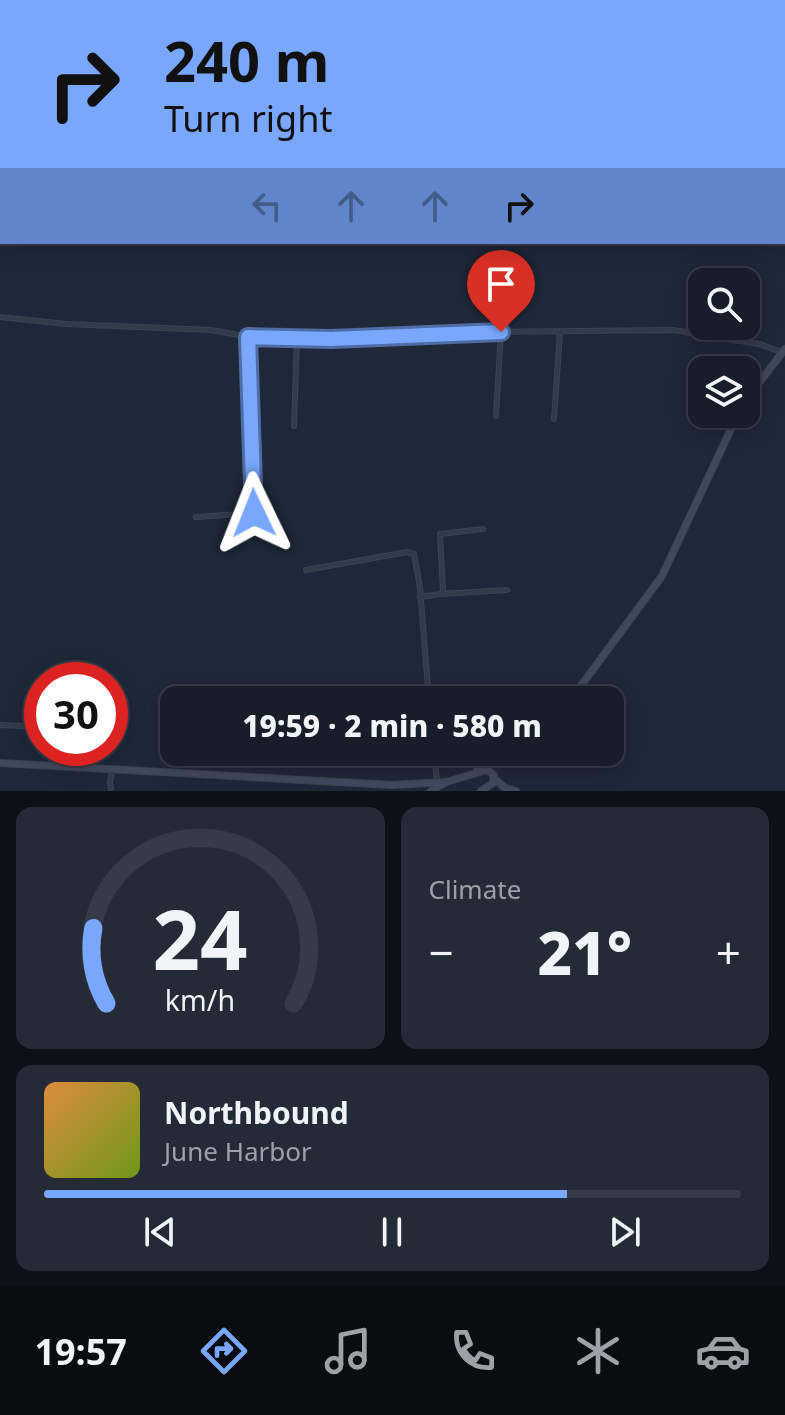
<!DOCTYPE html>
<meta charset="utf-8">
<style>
:root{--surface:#171e2a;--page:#242b36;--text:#f1f3f6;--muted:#9ea2a8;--line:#363c47;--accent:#79a7fe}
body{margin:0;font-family:"Noto Sans",sans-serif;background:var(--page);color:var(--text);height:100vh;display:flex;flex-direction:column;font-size:30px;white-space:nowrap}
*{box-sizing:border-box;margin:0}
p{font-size:26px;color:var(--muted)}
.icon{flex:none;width:44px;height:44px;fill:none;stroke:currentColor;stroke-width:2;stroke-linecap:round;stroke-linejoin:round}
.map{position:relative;height:791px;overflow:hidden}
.sheet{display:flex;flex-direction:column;gap:16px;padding:16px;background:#0d1017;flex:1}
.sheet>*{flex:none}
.guide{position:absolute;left:0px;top:0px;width:786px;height:244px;box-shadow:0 4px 20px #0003,0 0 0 2px var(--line);background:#79a7fe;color:#111;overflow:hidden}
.controls{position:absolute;left:688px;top:268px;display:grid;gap:16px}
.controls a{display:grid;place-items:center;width:72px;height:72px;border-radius:16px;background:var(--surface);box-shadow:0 4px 20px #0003,0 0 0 2px var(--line);font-size:40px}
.speed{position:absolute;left:24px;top:662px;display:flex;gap:16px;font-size:40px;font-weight:700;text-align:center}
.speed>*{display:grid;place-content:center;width:104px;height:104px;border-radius:50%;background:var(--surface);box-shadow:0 4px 20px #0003,0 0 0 2px var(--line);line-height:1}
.speed .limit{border:12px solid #d22;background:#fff;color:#111}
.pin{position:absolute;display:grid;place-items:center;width:68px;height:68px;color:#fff;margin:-82px -34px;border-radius:50% 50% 50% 0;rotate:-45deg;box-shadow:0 0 8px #0007}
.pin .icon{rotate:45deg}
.me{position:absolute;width:88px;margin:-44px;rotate:358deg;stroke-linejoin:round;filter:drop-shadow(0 0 6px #0008)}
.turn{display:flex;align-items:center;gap:28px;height:168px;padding:0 32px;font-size:36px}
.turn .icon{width:104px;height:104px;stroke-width:2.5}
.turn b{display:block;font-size:56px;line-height:68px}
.lanes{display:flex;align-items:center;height:76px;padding:0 32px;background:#0003;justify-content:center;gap:40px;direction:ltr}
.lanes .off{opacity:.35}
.big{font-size:60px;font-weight:800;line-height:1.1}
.sheet .card{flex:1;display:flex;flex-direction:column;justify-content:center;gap:12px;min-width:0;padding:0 28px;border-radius:16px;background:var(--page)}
.sheet .dial{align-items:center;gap:0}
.dial svg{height:208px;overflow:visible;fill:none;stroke:var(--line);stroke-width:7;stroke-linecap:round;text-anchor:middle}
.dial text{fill:var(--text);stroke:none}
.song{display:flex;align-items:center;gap:24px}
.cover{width:96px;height:96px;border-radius:12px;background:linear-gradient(135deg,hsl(30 70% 55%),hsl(80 70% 35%))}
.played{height:8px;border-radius:4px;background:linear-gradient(90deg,var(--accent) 75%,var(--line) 75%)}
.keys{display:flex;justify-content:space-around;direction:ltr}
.heat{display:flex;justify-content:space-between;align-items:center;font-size:44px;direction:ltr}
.sheet .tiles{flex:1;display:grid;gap:16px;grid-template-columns:1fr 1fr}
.card:last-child{grid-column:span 2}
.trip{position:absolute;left:160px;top:686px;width:464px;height:80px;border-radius:16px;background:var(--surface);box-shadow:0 4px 20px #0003,0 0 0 2px var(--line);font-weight:800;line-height:80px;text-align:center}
.menu{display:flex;height:128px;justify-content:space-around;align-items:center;background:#090c11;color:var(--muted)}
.menu .icon{width:56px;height:56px}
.menu .on{color:var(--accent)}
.menu b{font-size:36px;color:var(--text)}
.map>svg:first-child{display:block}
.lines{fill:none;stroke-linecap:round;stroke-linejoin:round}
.street-casing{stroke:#3c4452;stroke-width:6}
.secondary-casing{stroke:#3c4452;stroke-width:8}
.street{stroke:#323b48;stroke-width:4}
.secondary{stroke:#40495c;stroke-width:6}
.route-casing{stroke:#4f6da5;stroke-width:20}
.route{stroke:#79a7fe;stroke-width:14}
</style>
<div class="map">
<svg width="785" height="791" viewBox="0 0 785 791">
<rect width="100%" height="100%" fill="#1f2838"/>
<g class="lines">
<defs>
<g id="street">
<path d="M234,0L245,2"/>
<path d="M784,58H785"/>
<path d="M0,317L66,324L211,330L256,338L331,339L472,332L673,330L759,344L782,352"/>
<path d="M496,416L501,332"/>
<path d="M554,419L560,332"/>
<path d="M294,426L297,338"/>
<path d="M196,517L254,513L248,337"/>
<path d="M306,570L407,552L414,554L420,588L429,700"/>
<path d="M441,594L507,590"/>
<path d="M420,597L441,594L443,591L440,534L483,529"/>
<path d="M0,725L42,727"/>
<path d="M434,752L437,782"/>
<path d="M111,791L110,781L113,769"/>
</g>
<g id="secondary">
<path d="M26,2L31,0"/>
<path d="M42,2L47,0"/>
<path d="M711,2V0"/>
<path d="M0,13L2,12"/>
<path d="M0,19L2,18"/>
<path d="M784,69H785"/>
<path d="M746,400L785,349"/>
<path d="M567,700L583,683L662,576L738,414"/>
<path d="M0,763L392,785L446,782"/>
<path d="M477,769L509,752"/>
<path d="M494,778L505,788L516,791"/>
<path d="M431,791L446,782L487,770L494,775L493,783L481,791"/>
</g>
</defs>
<use href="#street" class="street-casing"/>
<use href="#secondary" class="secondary-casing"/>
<use href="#street" class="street"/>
<use href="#secondary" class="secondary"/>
</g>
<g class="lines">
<defs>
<path id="route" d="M254,513L248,337L331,339L501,332"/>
</defs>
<use href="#route" class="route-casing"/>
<use href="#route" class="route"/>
</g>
</svg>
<div class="controls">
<a><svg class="icon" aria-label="search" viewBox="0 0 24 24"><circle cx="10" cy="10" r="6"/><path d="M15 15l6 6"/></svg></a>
<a><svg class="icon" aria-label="layers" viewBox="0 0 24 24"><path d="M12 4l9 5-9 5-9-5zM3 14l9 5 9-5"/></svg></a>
</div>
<div class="speed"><div class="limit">30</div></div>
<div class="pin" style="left:501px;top:332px;background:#d93025"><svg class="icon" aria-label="arrive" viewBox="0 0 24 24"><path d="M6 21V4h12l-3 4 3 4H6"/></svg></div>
<svg class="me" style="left:254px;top:513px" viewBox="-20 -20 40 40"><path d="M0-17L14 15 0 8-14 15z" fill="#79a7fe" stroke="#fff" stroke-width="4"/></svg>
<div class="trip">19:59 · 2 min · 580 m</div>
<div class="guide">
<div class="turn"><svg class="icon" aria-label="right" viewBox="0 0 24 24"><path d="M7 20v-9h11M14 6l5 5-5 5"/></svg><div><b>240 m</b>Turn right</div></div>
<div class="lanes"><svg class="icon off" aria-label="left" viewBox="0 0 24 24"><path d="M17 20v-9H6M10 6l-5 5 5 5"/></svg><svg class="icon off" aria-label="ahead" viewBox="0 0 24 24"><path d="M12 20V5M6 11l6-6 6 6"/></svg><svg class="icon off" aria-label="ahead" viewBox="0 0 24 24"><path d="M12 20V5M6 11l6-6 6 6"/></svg><svg class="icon" aria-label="right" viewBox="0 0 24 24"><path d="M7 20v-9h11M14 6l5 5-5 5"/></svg></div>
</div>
</div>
<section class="sheet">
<div class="tiles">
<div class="card dial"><svg viewBox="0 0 100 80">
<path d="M14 69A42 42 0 1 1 86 69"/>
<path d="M14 69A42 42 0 0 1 9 40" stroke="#79a7fe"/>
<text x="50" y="56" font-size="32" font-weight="700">24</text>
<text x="50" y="72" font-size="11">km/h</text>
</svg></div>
<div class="card"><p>Climate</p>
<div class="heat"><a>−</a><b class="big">21°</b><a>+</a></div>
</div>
<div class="card">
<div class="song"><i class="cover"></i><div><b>Northbound</b><p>June Harbor</p></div></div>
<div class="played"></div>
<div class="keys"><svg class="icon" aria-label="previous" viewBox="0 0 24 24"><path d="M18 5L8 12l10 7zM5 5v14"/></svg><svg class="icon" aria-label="pause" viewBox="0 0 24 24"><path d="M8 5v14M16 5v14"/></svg><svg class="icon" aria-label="next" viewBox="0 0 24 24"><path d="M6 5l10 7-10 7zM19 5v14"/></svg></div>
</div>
</div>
</section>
<nav class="menu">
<b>19:57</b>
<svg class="icon on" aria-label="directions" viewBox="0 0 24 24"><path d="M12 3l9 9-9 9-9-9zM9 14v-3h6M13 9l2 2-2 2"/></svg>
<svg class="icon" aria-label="music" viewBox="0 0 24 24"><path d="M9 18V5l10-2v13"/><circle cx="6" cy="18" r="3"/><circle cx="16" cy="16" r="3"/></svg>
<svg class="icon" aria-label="phone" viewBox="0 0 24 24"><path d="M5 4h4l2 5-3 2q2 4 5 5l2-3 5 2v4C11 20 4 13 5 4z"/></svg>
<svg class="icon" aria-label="climate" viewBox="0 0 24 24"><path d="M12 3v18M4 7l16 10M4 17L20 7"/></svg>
<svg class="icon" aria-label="car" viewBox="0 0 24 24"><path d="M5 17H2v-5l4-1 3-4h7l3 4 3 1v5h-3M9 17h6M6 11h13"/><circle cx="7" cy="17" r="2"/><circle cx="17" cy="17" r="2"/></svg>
</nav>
